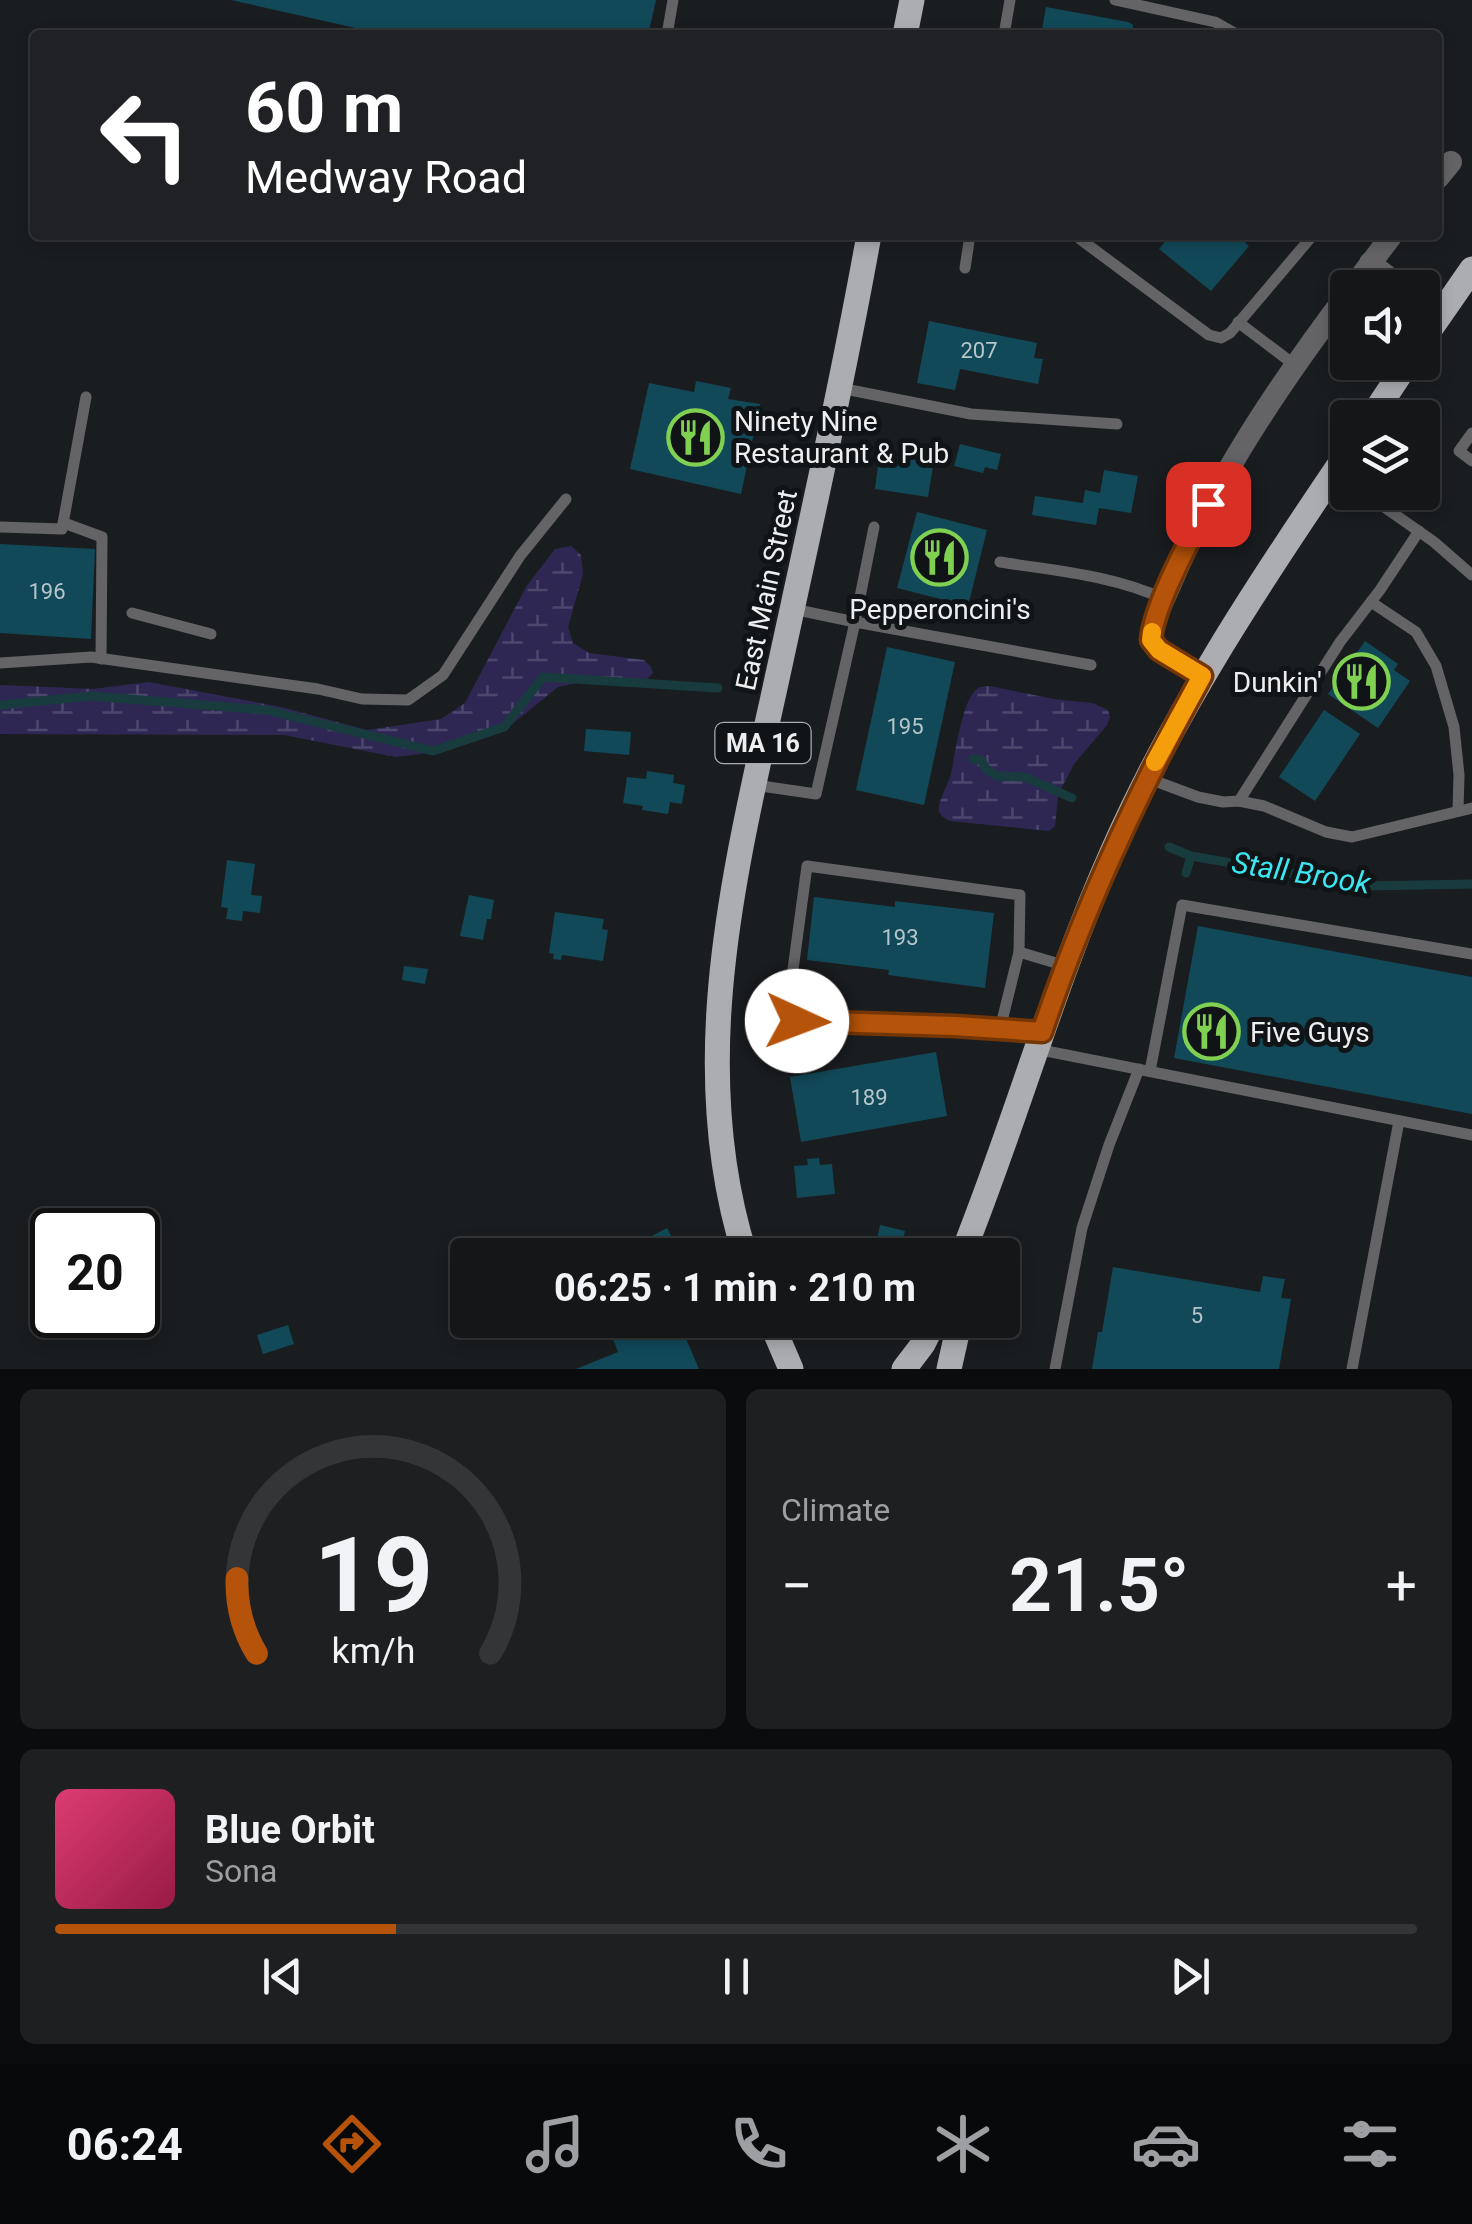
<!DOCTYPE html>
<meta charset="utf-8">
<style>
:root{--surface:#141618;--page:#1d1f21;--text:#f1f3f6;--muted:#9d9fa2;--line:#333537;--accent:#b45309}
body{margin:0;font-family:Roboto,sans-serif;background:var(--page);color:var(--text);height:100vh;display:flex;flex-direction:column;font-size:38px;white-space:nowrap}
*{box-sizing:border-box;margin:0}
p{font-size:32px;color:var(--muted)}
.icon{flex:none;width:55px;height:55px;fill:none;stroke:currentColor;stroke-width:2;stroke-linecap:round;stroke-linejoin:round}
.map{position:relative;height:1369px;overflow:hidden}
.side{display:flex;flex-direction:column;gap:20px;padding:20px;background:#0b0c0d;flex:1}
.side>*{flex:none}
.hud{position:absolute;left:30px;top:30px;width:1412px;height:210px;border-radius:10px;box-shadow:0 5px 15px #0003,0 0 0 2px var(--line);background:#202124;color:#fff;overflow:hidden}
.tools{position:absolute;left:1330px;top:270px;display:grid;gap:20px}
.tools a{display:grid;place-items:center;width:110px;height:110px;border-radius:10px;background:var(--surface);box-shadow:0 5px 15px #0003,0 0 0 2px var(--line);font-size:50px}
.speed{position:absolute;left:30px;top:1208px;display:flex;gap:20px;font-size:50px;font-weight:700;text-align:center}
.speed>*{display:grid;place-content:center;width:130px;height:130px;border-radius:50%;background:var(--surface);box-shadow:0 5px 15px #0003,0 0 0 2px var(--line);line-height:1}
.speed .limit{border:5px solid #111;border-radius:15px;background:#fff;color:#111}
.pin{position:absolute;display:grid;place-items:center;width:85px;height:85px;color:#fff;margin:-42px;border-radius:20px;box-shadow:0 5px 15px #0006}
.me{position:absolute;width:110px;margin:-55px;rotate:92deg;stroke-linejoin:round;filter:drop-shadow(0 0 8px #0008)}
.turn{display:flex;align-items:center;gap:35px;height:210px;padding:0 50px;font-size:45px}
.turn .icon{width:130px;height:130px;stroke-width:2.5}
.turn b{display:block;font-size:70px;line-height:85px}
.big{font-size:75px;font-weight:700;line-height:1.1}
.side .card{flex:1;display:flex;flex-direction:column;justify-content:center;gap:15px;min-width:0;padding:0 35px;border-radius:15px;background:var(--page)}
.side .dial{align-items:center;gap:0}
.dial svg{height:260px;overflow:visible;fill:none;stroke:var(--line);stroke-width:7;stroke-linecap:round;text-anchor:middle}
.dial text{fill:var(--text);stroke:none}
.song{display:flex;align-items:center;gap:30px}
.cover{width:120px;height:120px;border-radius:15px;background:linear-gradient(135deg,hsl(340 70% 55%),hsl(340 70% 35%))}
.played{height:10px;border-radius:5px;background:linear-gradient(90deg,var(--accent) 25%,var(--line) 25%)}
.keys{display:flex;justify-content:space-around;direction:ltr}
.heat{display:flex;justify-content:space-between;align-items:center;font-size:55px;direction:ltr}
.side .tiles{flex:1;display:grid;gap:20px;grid-template-columns:1fr 1fr}
.card:last-child{grid-column:span 2}
.trip{position:absolute;left:450px;top:1238px;width:570px;height:100px;border-radius:10px;background:var(--surface);box-shadow:0 5px 15px #0003,0 0 0 2px var(--line);font-weight:700;line-height:100px;text-align:center}
.dock{display:flex;height:160px;justify-content:space-around;align-items:center;background:#08090a;color:var(--muted)}
.dock .icon{width:70px;height:70px}
.dock .current{color:var(--accent)}
.dock b{font-size:45px;color:var(--text)}
.map>svg:first-child{display:block}
.wetland{fill:url(#wetland-marsh)}
.lines{fill:none;stroke-linecap:round;stroke-linejoin:round}
.stream{stroke:#183c3e;stroke-width:9}
.building{fill:#114959}
.service{stroke:#646466;stroke-width:11}
.minor{stroke:#646466;stroke-width:22}
.primary{stroke:#acadb1;stroke-width:25}
.route-casing{stroke:#753606;stroke-width:25}
.route{stroke:#b45309;stroke-width:18}
.slow{stroke:#f59e0b;stroke-width:18}
.labels{text-anchor:middle;stroke-width:10;stroke-linejoin:round;paint-order:stroke}
.number-label{font-size:22px;fill:#b5c5ca}
.shield{fill:#111417;stroke:#aaadaf;stroke-width:2.5}
.shield-label{font-size:25px;font-weight:bold;fill:#eceef0}
.poi-label{font-size:28px;fill:#eceef0;stroke:#111417;text-anchor:start}
.street-label{font-size:28px;fill:#eceef0;stroke:#111417}
.water-label{font-size:30px;font-style:italic;fill:#3ce7f1;stroke:#111417}
</style>
<div class="map">
<svg width="1472" height="1369" viewBox="0 0 1472 1369">
<defs>
<pattern id="wetland-marsh" width="20" height="14" patternUnits="userSpaceOnUse" patternTransform="scale(2.5)"><rect width="20" height="14" fill="#2e2754"/><path d="M1 5h8M5 5V1M11 12h8M15 12V8" fill="none" stroke="#4c476d"/></pattern>
</defs>
<rect width="100%" height="100%" fill="#1a1d20"/>
<g class="wetland">
<path d="M571,546L581,555L583,574L568,627L573,643L589,653L644,660L651,667L653,673L647,679L634,681H585L558,687L505,730L443,751L396,757L284,735L0,734V685L93,689L149,682L281,707L367,730L441,719L465,703L526,587L555,549Z"/>
<path d="M989,686L1054,699L1092,703L1108,710L1110,717L1107,725L1074,764L1058,795L1055,826L1049,831L950,821C945,818 941,817 939,811C937,803 949,783 951,774C955,755 962,703 975,691C979,686 983,687 989,686Z"/>
</g>
<g class="lines">
<g class="stream">
<path d="M0,705L91,696L266,710L433,751L504,727L543,677L718,688"/>
<path d="M973,759L981,760L987,770L997,776L1025,777L1072,798"/>
<path d="M1169,847L1191,856L1365,886L1472,884"/>
<path d="M1186,873L1191,856"/>
</g>
</g>
<g class="building">
<path d="M231,0H656L648,35H387Z"/>
<path d="M1046,7L1128,22L1133,25V35H1041Z"/>
<path d="M1155,235H1244L1241,239L1249,246L1211,291L1159,249L1164,243Z"/>
<path d="M929,321L1037,343L1034,358L1043,359L1038,384L960,369L955,390L917,383Z"/>
<path d="M696,381L731,388L728,399L760,404L741,494L630,469L649,383L694,392Z"/>
<path d="M960,444L1001,454L997,470L985,467L983,473L954,466Z"/>
<path d="M907,457L917,458L916,463L933,466L928,497L875,489L879,458L906,462Z"/>
<path d="M1104,470L1138,476L1131,513L1099,508L1096,525L1032,515L1035,496L1083,503L1085,490L1100,493Z"/>
<path d="M917,512L987,530L968,606L897,588Z"/>
<path d="M0,544L95,549L91,639L0,633Z"/>
<path d="M1365,641L1398,664L1394,670L1410,681L1378,728L1328,694Z"/>
<path d="M887,647L955,662L924,805L856,790Z"/>
<path d="M1324,710L1360,734L1315,801L1279,777Z"/>
<path d="M586,729L631,732L629,755L584,751Z"/>
<path d="M647,771L674,775L673,783L685,785L682,804L670,802L668,814L642,810L643,806L623,803L627,777L646,779Z"/>
<path d="M227,860L255,864L251,895L262,896L260,913L243,911L242,921L226,919L228,908L221,907Z"/>
<path d="M469,895L494,900L491,919H487L483,940L460,936Z"/>
<path d="M814,897L895,907V901L994,913L985,988L888,975L889,970L807,960Z"/>
<path d="M555,912L604,919L602,929L608,930L603,961L562,955L561,960L553,959L554,954L549,953Z"/>
<path d="M1198,926L1472,977V1114L1174,1058Z"/>
<path d="M404,966L428,969L425,984L402,980Z"/>
<path d="M936,1052L947,1116L801,1142L790,1077Z"/>
<path d="M819,1158L820,1165L832,1164L835,1194L797,1198L794,1166L808,1165L807,1159Z"/>
<path d="M880,1225L905,1231L902,1245L910,1246L908,1255H866L870,1242L876,1244Z"/>
<path d="M667,1228L681,1255H624L622,1252Z"/>
<path d="M1113,1267L1260,1292L1263,1276L1285,1279L1281,1298L1291,1299L1279,1369H1092L1098,1332H1102Z"/>
<path d="M651,1320H678L699,1369H576L618,1352L612,1336Z"/>
<path d="M288,1325L294,1344L263,1354L257,1335Z"/>
</g>
<g class="lines">
<g class="service">
<path d="M1115,0L1215,22L1238,35"/>
<path d="M667,35L673,0"/>
<path d="M1004,35L1010,0"/>
<path d="M1082,235L1080,239L1209,335L1221,338L1230,333L1313,235"/>
<path d="M965,268L970,235"/>
<path d="M1238,322L1296,366"/>
<path d="M840,388L971,414L1117,424"/>
<path d="M1472,433L1459,451L1472,461"/>
<path d="M1363,492L1434,542L1472,575"/>
<path d="M64,523L102,537L101,659"/>
<path d="M0,527L62,529L86,397"/>
<path d="M1000,562C1056,571 1112,575 1164,599"/>
<path d="M1371,602L1416,632L1436,666L1454,727L1459,775L1458,811"/>
<path d="M793,609L855,622L874,527"/>
<path d="M132,613L211,634"/>
<path d="M0,663L91,657L318,689L362,699L408,700L443,675L520,556L566,499"/>
<path d="M1147,778L1198,797L1223,802L1239,801L1264,806L1326,832L1352,837L1472,808"/>
<path d="M754,785L816,794L855,622L1091,665"/>
<path d="M1239,801L1340,642L1380,590L1419,531"/>
<path d="M1019,952L1066,966"/>
<path d="M1000,1029L1019,952L1020,895L807,866L788,1006L797,1021C879,1023 960,1027 1042,1032"/>
<path d="M1036,1049L1472,1135"/>
<path d="M1150,1071L1182,905L1472,954"/>
<path d="M1055,1369L1082,1228L1109,1145L1139,1069"/>
<path d="M1352,1369L1399,1121"/>
</g>
<g class="minor">
<path d="M1438,178L1451,162"/>
<path d="M1370,263L1402,288"/>
<path d="M1352,288L1392,235"/>
<path d="M1201,676L1154,645C1147,628 1162,605 1169,588C1214,481 1278,386 1348,293"/>
</g>
<g class="primary">
<path d="M905,35L912,0"/>
<path d="M1422,341L1472,269"/>
<path d="M1371,418L1408,362"/>
<path d="M745,1255C683,1059 738,859 780,665C811,522 843,379 869,235"/>
<path d="M962,1255C1016,1121 1054,982 1113,850C1176,708 1261,580 1348,452"/>
<path d="M770,1320L791,1369"/>
<path d="M904,1369L923,1344L935,1320"/>
<path d="M949,1369L960,1320"/>
</g>
</g>
<g class="lines">
<defs>
<path id="route" d="M797,1021L955,1026L1042,1032C1084,908 1138,791 1202,676L1159,650L1151,640C1154,604 1191,538 1208,504"/>
</defs>
<use href="#route" class="route-casing"/>
<use href="#route" class="route"/>
<path class="slow" d="M1152,632L1151,640L1159,650L1202,676L1155,762"/>
</g>
<defs>
<symbol id="restaurant-ring" viewBox="-11 -11 22 22"><circle r="9.5" fill="#111417" stroke="#80d051" stroke-width="1.5"/><path d="M-5-6h1v4h1v-4h1v4h1v-4h1v5L-1.5 .5V6h-2V.5L-5-1ZM5-6V6H3V1.5H1.5Q1.5-4 5-6Z" fill="#80d051"/></symbol>
</defs>
<g fill-rule="evenodd">
<use href="#restaurant-ring" x="664" y="406" width="63" height="63"/>
<use href="#restaurant-ring" x="908" y="526" width="63" height="63"/>
<use href="#restaurant-ring" x="1330" y="650" width="63" height="63"/>
<use href="#restaurant-ring" x="1180" y="1000" width="63" height="63"/>
</g>
<g class="labels">
<g class="number-label">
<text x="979" y="358">207</text>
<text x="47" y="599">196</text>
<text x="905" y="734">195</text>
<text x="900" y="945">193</text>
<text x="869" y="1105">189</text>
<text x="1197" y="1323">5</text>
</g>
<rect class="shield" x="715.5" y="723" width="95" height="40" rx="8"/>
<g class="shield-label">
<text x="763" y="752">MA 16</text>
</g>
<g class="poi-label">
<text x="734" y="431">Ninety Nine<tspan x="734" dy="32">Restaurant &amp; Pub</tspan></text>
<text x="940" y="619" text-anchor="middle">Pepperoncini's</text>
<text x="1322" y="692" text-anchor="end">Dunkin'</text>
<text x="1250" y="1042">Five Guys</text>
</g>
<g class="street-label">
<text transform="translate(766 590) rotate(-78)" y="10">East Main Street</text>
</g>
<g class="water-label">
<text transform="translate(1301 873) rotate(9)" y="10">Stall Brook</text>
</g>
</g>
</svg>
<div class="tools">
<a><svg class="icon" aria-label="sound" viewBox="0 0 24 24"><path d="M4 9h4l5-4v14l-5-4H4zM17 9q2 3 0 6"/></svg></a>
<a><svg class="icon" aria-label="layers" viewBox="0 0 24 24"><path d="M12 4l9 5-9 5-9-5zM3 14l9 5 9-5"/></svg></a>
</div>
<div class="speed"><div class="limit">20</div></div>
<div class="pin" style="left:1208px;top:504px;background:#d93025"><svg class="icon" aria-label="arrive" viewBox="0 0 24 24"><path d="M6 21V4h12l-3 4 3 4H6"/></svg></div>
<svg class="me" style="left:797px;top:1021px" viewBox="-20 -20 40 40"><circle r="19" fill="#fff"/><path d="M0-13L10 11 0 6-10 11z" fill="#b45309"/></svg>
<div class="trip">06:25 · 1 min · 210 m</div>
<div class="hud">
<div class="turn"><svg class="icon" aria-label="left" viewBox="0 0 24 24"><path d="M17 20v-9H6M10 6l-5 5 5 5"/></svg><div><b>60 m</b>Medway Road</div></div>
</div>
</div>
<section class="side">
<div class="tiles">
<div class="card dial"><svg viewBox="0 0 100 80">
<path d="M14 69A42 42 0 1 1 86 69"/>
<path d="M14 69A42 42 0 0 1 8 46" stroke="#b45309"/>
<text x="50" y="56" font-size="32" font-weight="700">19</text>
<text x="50" y="72" font-size="11">km/h</text>
</svg></div>
<div class="card"><p>Climate</p>
<div class="heat"><a>−</a><b class="big">21.5°</b><a>+</a></div>
</div>
<div class="card">
<div class="song"><i class="cover"></i><div><b>Blue Orbit</b><p>Sona</p></div></div>
<div class="played"></div>
<div class="keys"><svg class="icon" aria-label="previous" viewBox="0 0 24 24"><path d="M18 5L8 12l10 7zM5 5v14"/></svg><svg class="icon" aria-label="pause" viewBox="0 0 24 24"><path d="M8 5v14M16 5v14"/></svg><svg class="icon" aria-label="next" viewBox="0 0 24 24"><path d="M6 5l10 7-10 7zM19 5v14"/></svg></div>
</div>
</div>
</section>
<nav class="dock">
<b>06:24</b>
<svg class="icon current" aria-label="directions" viewBox="0 0 24 24"><path d="M12 3l9 9-9 9-9-9zM9 14v-3h6M13 9l2 2-2 2"/></svg>
<svg class="icon" aria-label="music" viewBox="0 0 24 24"><path d="M9 18V5l10-2v13"/><circle cx="6" cy="18" r="3"/><circle cx="16" cy="16" r="3"/></svg>
<svg class="icon" aria-label="phone" viewBox="0 0 24 24"><path d="M5 4h4l2 5-3 2q2 4 5 5l2-3 5 2v4C11 20 4 13 5 4z"/></svg>
<svg class="icon" aria-label="climate" viewBox="0 0 24 24"><path d="M12 3v18M4 7l16 10M4 17L20 7"/></svg>
<svg class="icon" aria-label="car" viewBox="0 0 24 24"><path d="M5 17H2v-5l4-1 3-4h7l3 4 3 1v5h-3M9 17h6M6 11h13"/><circle cx="7" cy="17" r="2"/><circle cx="17" cy="17" r="2"/></svg>
<svg class="icon" aria-label="filters" viewBox="0 0 24 24"><path d="M4 7h16M4 17h16"/><circle cx="9" cy="7" r="2"/><circle cx="15" cy="17" r="2"/></svg>
</nav>
